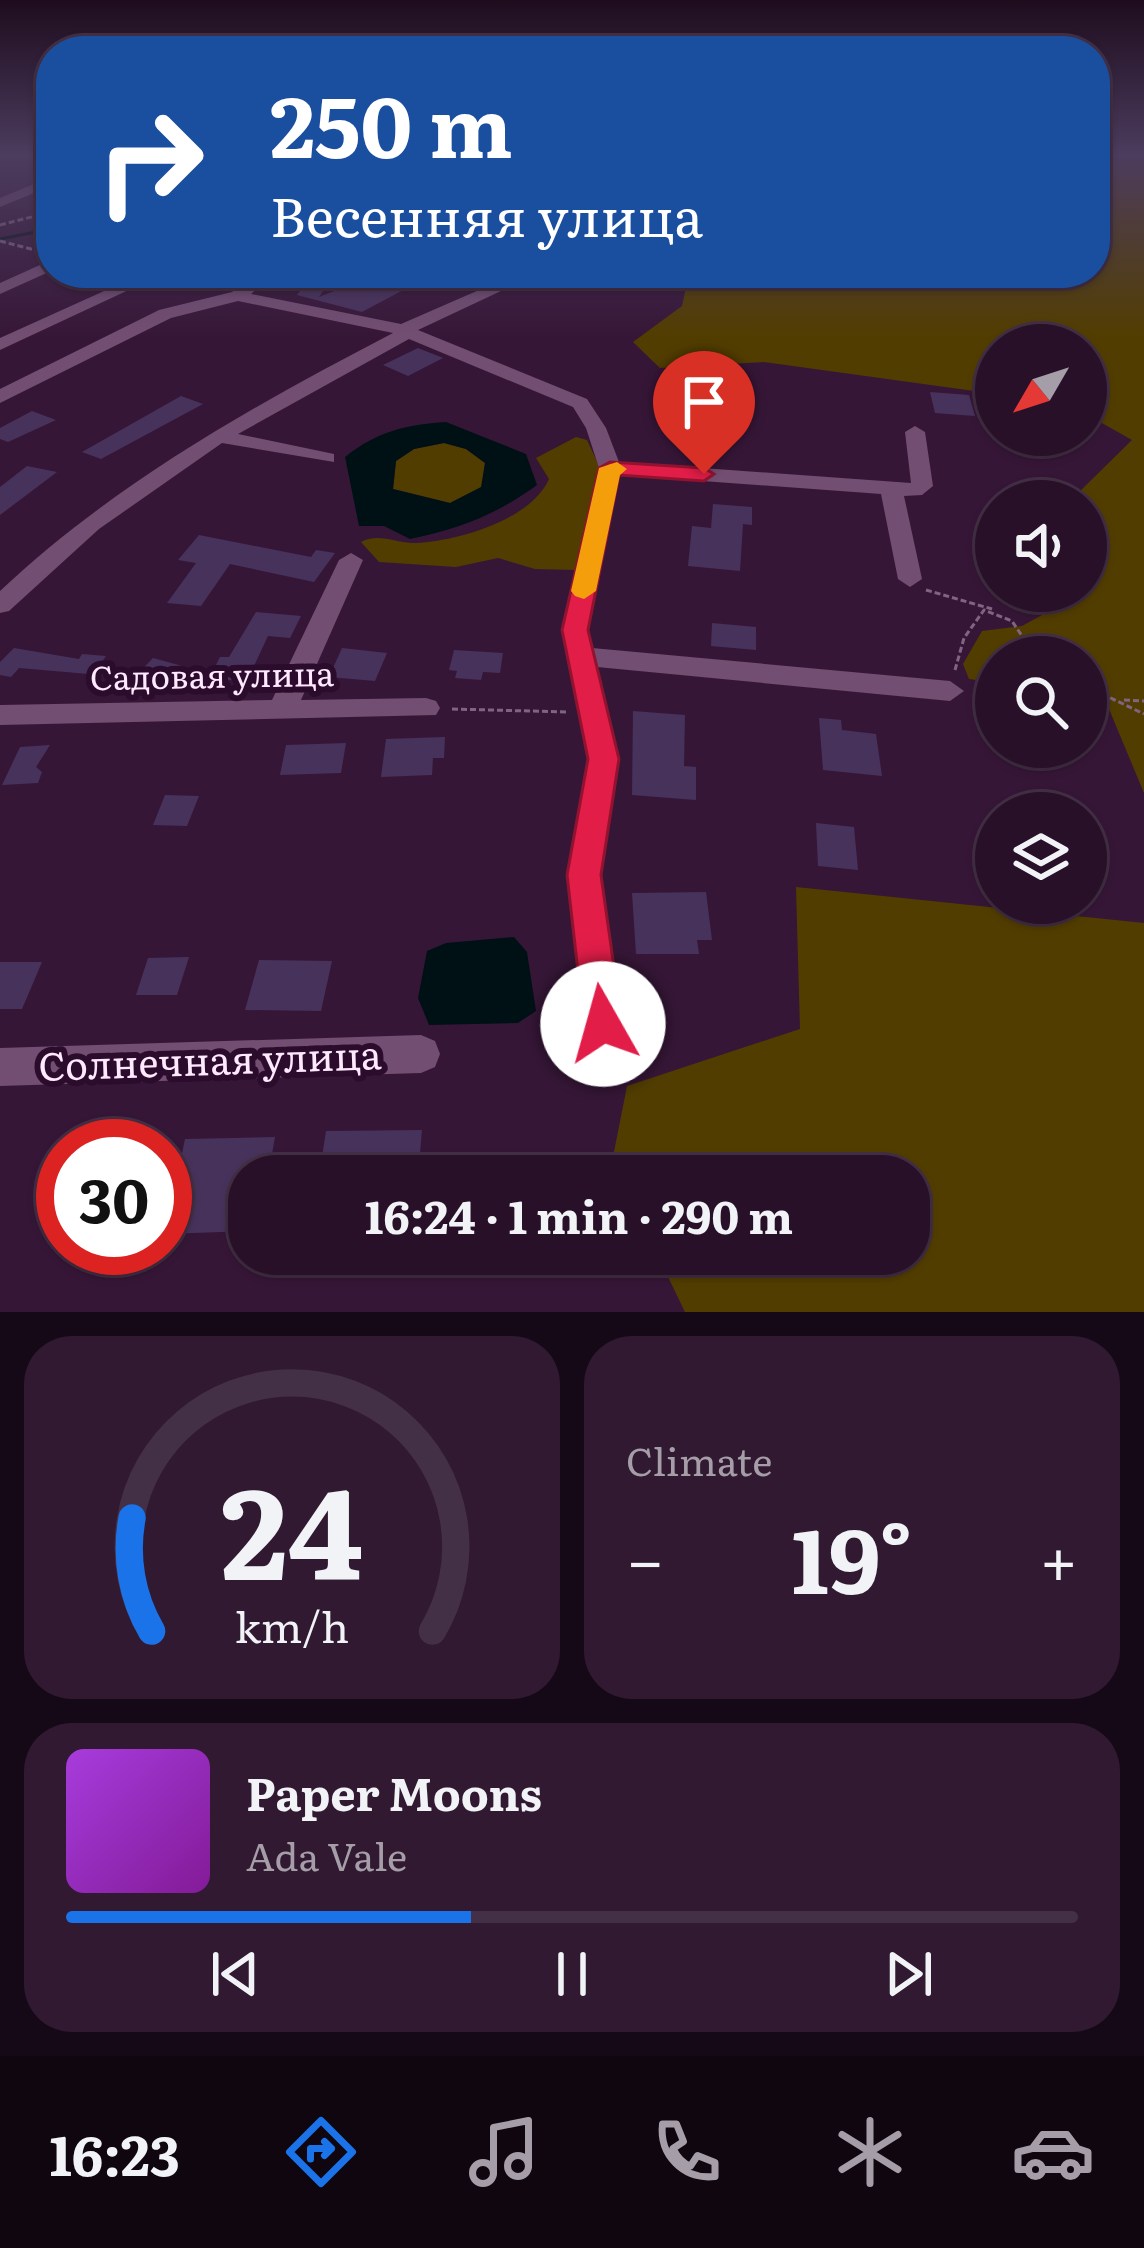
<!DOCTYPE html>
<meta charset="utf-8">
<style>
:root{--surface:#281029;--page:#301931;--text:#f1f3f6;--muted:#a59da8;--line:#443046;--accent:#1a73e8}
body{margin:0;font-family:Literata,serif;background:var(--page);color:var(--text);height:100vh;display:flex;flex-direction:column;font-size:45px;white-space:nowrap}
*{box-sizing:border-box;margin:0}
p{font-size:39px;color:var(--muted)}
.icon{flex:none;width:66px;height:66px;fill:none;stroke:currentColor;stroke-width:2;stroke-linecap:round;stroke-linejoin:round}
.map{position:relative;height:1312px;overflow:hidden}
.drawer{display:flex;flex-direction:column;gap:24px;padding:24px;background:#160917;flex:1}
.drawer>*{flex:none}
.banner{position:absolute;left:36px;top:36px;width:1074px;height:252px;border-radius:48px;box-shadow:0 3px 9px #0004,0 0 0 3px var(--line);background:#1a4fa0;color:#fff;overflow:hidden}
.needle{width:78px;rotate:231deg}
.controls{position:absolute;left:975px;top:324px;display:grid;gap:24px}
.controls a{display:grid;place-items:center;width:132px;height:132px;border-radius:50%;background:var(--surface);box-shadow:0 3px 9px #0004,0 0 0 3px var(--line);font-size:60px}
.speed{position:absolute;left:36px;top:1119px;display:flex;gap:24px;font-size:60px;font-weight:700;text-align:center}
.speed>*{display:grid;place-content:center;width:156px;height:156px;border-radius:50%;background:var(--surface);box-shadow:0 3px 9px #0004,0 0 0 3px var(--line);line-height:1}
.speed .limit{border:18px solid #d22;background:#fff;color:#111}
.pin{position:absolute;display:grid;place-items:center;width:102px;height:102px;color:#fff;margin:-123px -51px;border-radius:50% 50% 50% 0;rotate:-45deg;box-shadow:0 0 12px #0007}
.pin .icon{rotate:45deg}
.me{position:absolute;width:132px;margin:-66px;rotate:353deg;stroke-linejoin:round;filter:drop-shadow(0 0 9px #0008)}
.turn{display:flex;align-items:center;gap:42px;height:252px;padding:0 36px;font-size:54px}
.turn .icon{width:156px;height:156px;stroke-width:2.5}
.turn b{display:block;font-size:84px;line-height:102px}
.big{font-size:90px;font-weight:700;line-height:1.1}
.drawer .widget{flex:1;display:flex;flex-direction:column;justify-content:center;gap:18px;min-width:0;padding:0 42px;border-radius:48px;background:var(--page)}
.drawer .dial{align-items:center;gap:0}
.dial svg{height:312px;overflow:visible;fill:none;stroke:var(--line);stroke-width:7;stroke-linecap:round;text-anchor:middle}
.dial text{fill:var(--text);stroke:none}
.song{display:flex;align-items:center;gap:36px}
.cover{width:144px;height:144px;border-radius:18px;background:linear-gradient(135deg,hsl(280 70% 55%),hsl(290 70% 35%))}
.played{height:12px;border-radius:6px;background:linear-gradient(90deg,var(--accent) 40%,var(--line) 40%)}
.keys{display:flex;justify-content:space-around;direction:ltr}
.heat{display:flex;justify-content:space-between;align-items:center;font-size:66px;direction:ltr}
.drawer .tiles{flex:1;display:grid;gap:24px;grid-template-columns:1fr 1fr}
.widget:last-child{grid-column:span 2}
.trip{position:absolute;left:228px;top:1155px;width:702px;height:120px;border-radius:48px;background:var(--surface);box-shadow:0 3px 9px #0004,0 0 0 3px var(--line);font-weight:700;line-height:120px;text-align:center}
.tab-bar{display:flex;height:192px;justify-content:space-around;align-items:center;background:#100610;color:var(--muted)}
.tab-bar .icon{width:84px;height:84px}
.tab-bar .current{color:var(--accent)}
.tab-bar b{font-size:54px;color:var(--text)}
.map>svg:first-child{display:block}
.green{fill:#523d00}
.water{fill:#001115;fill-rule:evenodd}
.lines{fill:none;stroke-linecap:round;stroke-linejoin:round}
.stream{stroke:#001115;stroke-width:3}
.building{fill:#47325b}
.path{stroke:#806480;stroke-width:3;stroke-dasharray:6 3;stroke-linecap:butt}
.minor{fill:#724e72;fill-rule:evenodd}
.route{fill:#e11d48;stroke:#92132f;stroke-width:3}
.slow{fill:#f59e0b}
.labels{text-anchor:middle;stroke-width:12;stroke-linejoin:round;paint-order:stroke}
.street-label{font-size:33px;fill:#ffe9fe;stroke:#2c0c2c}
.near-street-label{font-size:39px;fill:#ffe9fe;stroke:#2c0c2c}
</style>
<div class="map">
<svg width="1144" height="1312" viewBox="0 0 1144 1312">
<rect width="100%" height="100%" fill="#361637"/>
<g class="green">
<path d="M1095,155H1141L1144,160V793L1104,697L1086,690V657H996V683L969,679L963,664L982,631L1022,626L1042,615L1029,591H1086V501H1070L1132,440L1086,414V345H996V394L764,362L660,368L633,342L682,306L689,273H1095Z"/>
<path d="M576,437L587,440L601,470L577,570L535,569L498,558L456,567L379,562L361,542C379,532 397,544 416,543C458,541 531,520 549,479L536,458Z"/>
<path d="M444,443L466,449L485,463L482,487L450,503L393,489L396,461L414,449Z"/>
<path d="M796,887L1144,923V1312H685L657,1254H909V1176H619L612,1162L627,1086L800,1029Z"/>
</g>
<g class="water">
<path d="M446,422L526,454L537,485C496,515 459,529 410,539L384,526H359L345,457C378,431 405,425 446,422ZM444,443L466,449L485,463L481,487L450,503L393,489L396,461L414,449Z"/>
<path d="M514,937L527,952L536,1011L518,1023L429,1025L418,998L427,951L446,943Z"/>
</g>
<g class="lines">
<path class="stream" d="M0,239L51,229"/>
</g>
<g class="building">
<path d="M312,273H335L319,297L372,276L407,288L362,312L297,295Z"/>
<path d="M418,348L443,358L408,376L383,365Z"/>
<path d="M930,392L969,395L975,416L935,413Z"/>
<path d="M181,396L203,404L101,459L82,452Z"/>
<path d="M32,411L56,420L8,442L0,439V428Z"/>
<path d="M27,466L57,472L0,515V487Z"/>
<path d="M713,504L752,507V525L743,524L740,571L688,566L692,526L711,528Z"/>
<path d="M199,535L311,557L316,550L335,553L314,582L230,564L201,606L167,603L196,563L178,560Z"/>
<path d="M256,612L301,616L290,638L268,636L247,681L209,679L220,657H229Z"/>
<path d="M712,623L756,627V650L711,646Z"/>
<path d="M14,648L79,659L82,654L106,656L101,663L114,665L112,676L19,668L11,677L0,675V662Z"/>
<path d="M342,648L387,653L375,681L329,677Z"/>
<path d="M454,650L503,653L500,673L483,672L481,680L455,678L457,671L449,670Z"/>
<path d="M153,658L186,667L165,689L132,680Z"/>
<path d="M633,711L685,715L684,766L696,767V800L632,795Z"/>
<path d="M819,718L841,720L842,730L876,734L882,776L823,770Z"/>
<path d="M445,737L444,758H433L432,775L381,777L386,739Z"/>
<path d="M346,743L341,773L280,775L286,745Z"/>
<path d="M50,745L36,767L42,772L38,783L2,785L20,747Z"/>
<path d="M165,795L199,796L187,826L153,825Z"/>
<path d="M816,823L854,827L858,870L818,866Z"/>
<path d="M706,892L712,940H697L699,954H636L632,893Z"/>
<path d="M189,957L177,995H136L148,958Z"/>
<path d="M259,960L332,961L321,1011L245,1010Z"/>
<path d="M0,962H42L22,1009H0Z"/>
<path d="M422,1130L418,1176H319L326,1131Z"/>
<path d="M275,1137L268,1176H249V1231L165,1234L185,1139Z"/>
</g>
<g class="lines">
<g class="path">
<path d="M0,225L51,212"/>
<path d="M0,241L39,251"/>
<path d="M926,590L992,609"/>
<path d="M955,670L964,638L984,610L1012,621L1036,657"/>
<path d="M1086,686L1144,714"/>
<path d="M974,692L996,693"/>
<path d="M1086,697L1114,700"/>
<path d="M1124,700L1144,701"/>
<path d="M452,709L568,712"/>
</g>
<g class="minor">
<path d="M51,177V186L0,207V198Z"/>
<path d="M51,260V271L0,294V283Z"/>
<path d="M83,273H105L126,281L144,273H165L0,350V338L113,287Z"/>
<path d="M256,273H274L251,294L401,324L518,273H539L418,330L587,399L606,428L619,462L911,483L905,432L915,426L925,432L933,486L922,495L904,496L922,579L910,587L898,579L881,494L619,475L588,630L592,648L950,681L964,691L950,701L597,667L619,759L601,875L622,1024L634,1064L628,1078L614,1083L600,1078L584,1024L567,875L589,759L562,630L599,468L586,428L573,407L409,339L238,434L334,454V462L222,443L99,529L9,611L0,613V591C116,482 253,406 393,333L238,301L171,318L0,403V389L159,310L232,292Z"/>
<path d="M351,553L363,560L301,700L426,698L436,701L440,708L436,715L0,725V705L272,700L339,560Z"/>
<path d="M421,1035L435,1041L440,1054L435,1067L421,1073L0,1086V1048Z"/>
</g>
</g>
<linearGradient id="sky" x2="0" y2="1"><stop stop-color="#1e0c1e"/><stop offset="0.46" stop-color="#4c3c5e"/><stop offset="1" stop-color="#4c3c5e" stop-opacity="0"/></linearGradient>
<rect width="1144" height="338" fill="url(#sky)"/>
<path class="route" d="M610,462L704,468L714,474L704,481L619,475L588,630L619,759L601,875L622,1024L616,1037L603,1042L589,1037L584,1024L567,875L588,759L562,630L599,468Z"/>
<path class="slow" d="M617,462L627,469L620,475L596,591L584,599L575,596L571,591L599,468Z"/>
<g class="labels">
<g class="street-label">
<text transform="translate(212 676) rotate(-1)" y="12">Садовая улица</text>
</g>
<g class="near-street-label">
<text transform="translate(210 1061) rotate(-2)" y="14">Солнечная улица</text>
</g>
</g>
</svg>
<div class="controls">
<a><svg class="needle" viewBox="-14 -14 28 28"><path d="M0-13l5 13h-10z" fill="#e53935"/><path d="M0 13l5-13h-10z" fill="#a59da8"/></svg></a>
<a><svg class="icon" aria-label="sound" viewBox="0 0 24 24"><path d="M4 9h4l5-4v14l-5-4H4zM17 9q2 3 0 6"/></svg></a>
<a><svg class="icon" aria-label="search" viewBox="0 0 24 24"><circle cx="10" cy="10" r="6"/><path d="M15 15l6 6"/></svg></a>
<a><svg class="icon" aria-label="layers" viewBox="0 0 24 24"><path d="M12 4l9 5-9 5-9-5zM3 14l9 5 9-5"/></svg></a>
</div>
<div class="speed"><div class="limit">30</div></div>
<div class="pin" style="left:704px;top:474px;background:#d93025"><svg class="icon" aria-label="arrive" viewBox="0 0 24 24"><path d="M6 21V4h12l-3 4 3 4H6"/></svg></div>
<svg class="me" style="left:603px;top:1024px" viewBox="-20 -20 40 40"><circle r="19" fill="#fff"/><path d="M0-13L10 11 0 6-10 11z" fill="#e11d48"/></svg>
<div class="trip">16:24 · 1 min · 290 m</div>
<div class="banner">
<div class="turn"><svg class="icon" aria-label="right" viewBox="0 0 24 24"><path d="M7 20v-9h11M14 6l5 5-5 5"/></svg><div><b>250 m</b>Весенняя улица</div></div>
</div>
</div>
<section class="drawer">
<div class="tiles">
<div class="widget dial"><svg viewBox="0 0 100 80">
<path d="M14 69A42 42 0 1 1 86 69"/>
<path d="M14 69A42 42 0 0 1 9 40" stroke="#1a73e8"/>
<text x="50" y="56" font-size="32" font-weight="700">24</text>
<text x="50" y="72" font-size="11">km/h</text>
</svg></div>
<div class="widget"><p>Climate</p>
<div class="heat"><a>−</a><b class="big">19°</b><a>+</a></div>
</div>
<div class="widget">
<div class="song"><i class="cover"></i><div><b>Paper Moons</b><p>Ada Vale</p></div></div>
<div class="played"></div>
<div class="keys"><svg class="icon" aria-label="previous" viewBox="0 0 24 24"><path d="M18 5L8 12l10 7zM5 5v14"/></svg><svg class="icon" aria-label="pause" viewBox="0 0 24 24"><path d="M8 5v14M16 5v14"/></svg><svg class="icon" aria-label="next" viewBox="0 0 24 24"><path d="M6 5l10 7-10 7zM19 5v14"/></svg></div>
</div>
</div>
</section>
<nav class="tab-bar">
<b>16:23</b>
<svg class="icon current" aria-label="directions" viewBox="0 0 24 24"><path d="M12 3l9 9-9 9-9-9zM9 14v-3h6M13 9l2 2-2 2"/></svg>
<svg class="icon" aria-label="music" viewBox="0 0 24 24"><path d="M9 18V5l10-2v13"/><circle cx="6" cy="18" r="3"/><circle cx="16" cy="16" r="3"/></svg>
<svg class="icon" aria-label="phone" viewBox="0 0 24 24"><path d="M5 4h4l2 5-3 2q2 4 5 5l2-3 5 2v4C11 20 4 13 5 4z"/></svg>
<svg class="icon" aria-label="climate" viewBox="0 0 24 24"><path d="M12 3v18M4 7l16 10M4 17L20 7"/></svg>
<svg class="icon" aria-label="car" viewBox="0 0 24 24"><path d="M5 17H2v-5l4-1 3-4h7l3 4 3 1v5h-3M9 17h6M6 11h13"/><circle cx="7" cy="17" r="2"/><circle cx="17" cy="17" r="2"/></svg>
</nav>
